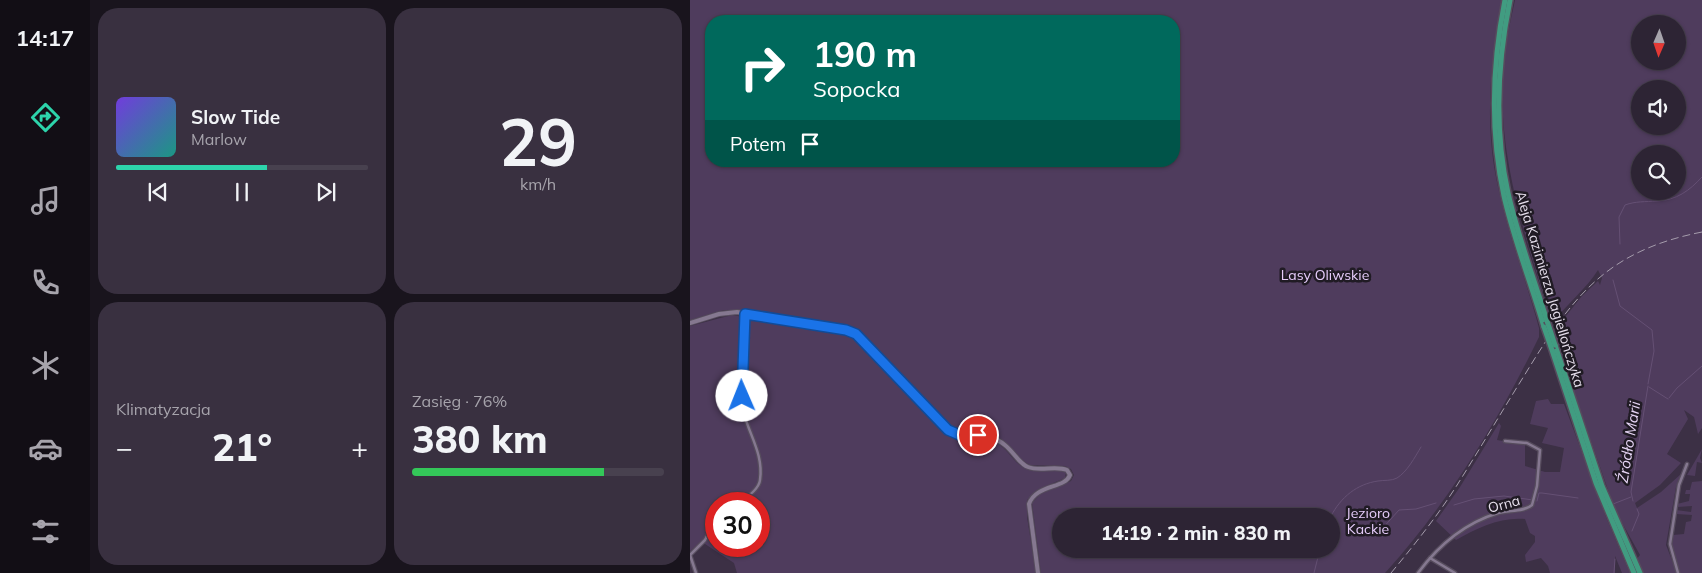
<!DOCTYPE html>
<html lang="pl">
<meta charset="utf-8">
<style>
:root{--surface:#2d2434;--page:#393040;--text:#f1f3f6;--muted:#a7a4ac;--line:#48414f;--accent:#2dd4ab}
body{margin:0;font-family:Mulish,sans-serif;background:var(--page);color:var(--text);height:100vh;display:flex;flex-direction:column;font-size:19px;white-space:nowrap}
*{box-sizing:border-box;margin:0}
p{font-size:16px;color:var(--muted)}
.icon{flex:none;width:28px;height:28px;fill:none;stroke:currentColor;stroke-width:2;stroke-linecap:round;stroke-linejoin:round}
.map{position:relative;flex:1;overflow:hidden}
.sheet{display:flex;flex-direction:column;gap:8px;padding:8px;background:#19141d;width:600px}
.sheet>*{flex:none}
.banner{position:absolute;left:15px;top:15px;width:475px;height:152px;border-radius:20px;box-shadow:0 1px 4px #0004,0 0 0 1px var(--line);background:#00695c;color:#fff;overflow:hidden}
.needle{width:32px;rotate:182deg}
.controls{position:absolute;left:941px;top:15px;display:grid;gap:10px}
.controls a{display:grid;place-items:center;width:55px;height:55px;border-radius:50%;background:var(--surface);box-shadow:0 1px 4px #0004,0 0 0 1px var(--line);font-size:25px}
.speed{position:absolute;left:15px;top:492px;display:flex;gap:10px;font-size:25px;font-weight:700;text-align:center}
.speed>*{display:grid;place-content:center;width:65px;height:65px;border-radius:50%;background:var(--surface);box-shadow:0 1px 4px #0004,0 0 0 1px var(--line);line-height:1}
.speed .limit{border:8px solid #d22;background:#fff;color:#111}
.pin{position:absolute;display:grid;place-items:center;width:42px;height:42px;color:#fff;margin:-21px;border:2px solid #fff;border-radius:50%;box-shadow:0 1px 5px #0007}
.me{position:absolute;width:55px;margin:-28px;rotate:359deg;stroke-linejoin:round;filter:drop-shadow(0 0 4px #0008)}
.turn{display:flex;align-items:center;gap:18px;height:105px;padding:0 25px;font-size:22px}
.turn .icon{width:65px;height:65px;stroke-width:2.5}
.turn b{display:block;font-size:35px;line-height:42px}
.then{display:flex;align-items:center;height:48px;padding:0 25px;background:#0003;gap:10px;font-size:19px}
.big{font-size:38px;font-weight:800;line-height:1.1}
.sheet .widget{flex:1;display:flex;flex-direction:column;justify-content:center;gap:8px;min-width:0;padding:0 18px;border-radius:20px;background:var(--page)}
.sheet .dial{align-items:center;gap:0}
.dial b{font-size:65px;line-height:1}
.song{display:flex;align-items:center;gap:15px}
.cover{width:60px;height:60px;border-radius:8px;background:linear-gradient(135deg,hsl(260 70% 55%),hsl(170 70% 35%))}
.played{height:5px;border-radius:2px;background:linear-gradient(90deg,var(--accent) 60%,var(--line) 60%)}
.keys{display:flex;justify-content:space-around;direction:ltr}
.heat{display:flex;justify-content:space-between;align-items:center;font-size:28px;direction:ltr}
.charge{height:8px;border-radius:4px;background:linear-gradient(90deg,#34c759 76%,var(--line) 0)}
.sheet .tiles{flex:1;display:grid;gap:8px;grid-template-columns:repeat(2,1fr)}
.trip{position:absolute;left:362px;top:508px;width:288px;height:50px;border-radius:25px;background:var(--surface);box-shadow:0 1px 4px #0004,0 0 0 1px var(--line);font-weight:800;line-height:50px;text-align:center}
main{display:flex;flex:1;min-height:0}
.tabs{display:flex;flex-direction:column;width:90px;justify-content:space-around;align-items:center;background:#120e15;color:var(--muted)}
.tabs .icon{width:35px;height:35px}
.tabs .selected{color:var(--accent)}
.tabs b{font-size:22px;color:var(--text)}
.map>svg:first-child{display:block}
.green{fill:#4f3c5d;fill-rule:evenodd}
.lines{fill:none;stroke-linecap:round;stroke-linejoin:round}
.stream{stroke:#655074;stroke-width:1}
.minor-casing{stroke:#564c5d;stroke-width:5}
.secondary-casing{stroke:#564c5d;stroke-width:6}
.motorway-casing{stroke:#564c5d;stroke-width:8}
.minor{stroke:#857890;stroke-width:2.5}
.secondary{stroke:#857890;stroke-width:4}
.motorway{stroke:#419c81;stroke-width:5}
.rail{stroke:#a59cac;stroke-width:1;stroke-dasharray:8 4;stroke-linecap:butt}
.motorway-bridge-casing{stroke:#564c5d;stroke-width:8;stroke-linecap:butt}
.motorway-bridge{stroke:#419c81;stroke-width:5}
.route-casing{stroke:#114b97;stroke-width:12}
.route{stroke:#1a73e8;stroke-width:9}
.labels{text-anchor:middle;stroke-width:5;stroke-linejoin:round;paint-order:stroke}
.park-label{font-size:14px;fill:#e7cdfc;stroke:#201b24}
.street-label{font-size:14px;fill:#e6dfec;stroke:#201b24}
.water-label{font-size:15px;font-style:italic;fill:#e7d6f6;stroke:#201b24}
</style>
<main>
<nav class="tabs">
<b>14:17</b>
<svg class="icon selected" aria-label="directions" viewBox="0 0 24 24"><path d="M12 3l9 9-9 9-9-9zM9 14v-3h6M13 9l2 2-2 2"/></svg>
<svg class="icon" aria-label="music" viewBox="0 0 24 24"><path d="M9 18V5l10-2v13"/><circle cx="6" cy="18" r="3"/><circle cx="16" cy="16" r="3"/></svg>
<svg class="icon" aria-label="phone" viewBox="0 0 24 24"><path d="M5 4h4l2 5-3 2q2 4 5 5l2-3 5 2v4C11 20 4 13 5 4z"/></svg>
<svg class="icon" aria-label="climate" viewBox="0 0 24 24"><path d="M12 3v18M4 7l16 10M4 17L20 7"/></svg>
<svg class="icon" aria-label="car" viewBox="0 0 24 24"><path d="M5 17H2v-5l4-1 3-4h7l3 4 3 1v5h-3M9 17h6M6 11h13"/><circle cx="7" cy="17" r="2"/><circle cx="17" cy="17" r="2"/></svg>
<svg class="icon" aria-label="filters" viewBox="0 0 24 24"><path d="M4 7h16M4 17h16"/><circle cx="9" cy="7" r="2"/><circle cx="15" cy="17" r="2"/></svg>
</nav>
<section class="sheet">
<div class="tiles">
<div class="widget">
<div class="song"><i class="cover"></i><div><b>Slow Tide</b><p>Marlow</p></div></div>
<div class="played"></div>
<div class="keys"><svg class="icon" aria-label="previous" viewBox="0 0 24 24"><path d="M18 5L8 12l10 7zM5 5v14"/></svg><svg class="icon" aria-label="pause" viewBox="0 0 24 24"><path d="M8 5v14M16 5v14"/></svg><svg class="icon" aria-label="next" viewBox="0 0 24 24"><path d="M6 5l10 7-10 7zM19 5v14"/></svg></div>
</div>
<div class="widget dial"><b>29</b><p>km/h</p></div>
<div class="widget"><p>Klimatyzacja</p>
<div class="heat"><a>−</a><b class="big">21°</b><a>+</a></div>
</div>
<div class="widget"><p>Zasięg · 76%</p><b class="big">380 km</b><div class="charge"></div></div>
</div>
</section>
<div class="map">
<svg width="1012" height="573" viewBox="0 0 1012 573">
<rect width="100%" height="100%" fill="#3c3045"/>
<g class="green">
<path d="M0,0H812C801,60 794,121 807,182C817,232 836,279 849,328V337C807,423 759,502 695,573H351L342,503L350,494L381,481L384,475L381,469L375,466L340,465C327,459 321,443 307,437C292,431 277,437 263,431L177,339L160,329L47,310H34L0,320ZM21,21H484V161H21ZM371,516H641V549H371Z"/>
<path d="M825,0H1012V428L1008,434L1004,417L994,410L998,419L977,454L991,463L970,485L945,503L947,508L971,492L991,474L986,487L976,545L987,573H953L946,560L950,555L925,510L863,332L892,296L908,281L910,285L912,278L908,270C896,289 877,304 862,323C837,240 807,159 813,71C814,47 820,24 825,0ZM950,24H988V61H950ZM950,89H988V126H950ZM950,154H988V191H950Z"/>
<path d="M42,315L162,336L178,348L259,434C272,441 283,436 297,439C319,445 321,463 337,469C349,474 363,468 376,472L375,478L347,490L337,500V517L346,573H47L44,563L12,542L0,551V326ZM26,504H69V546H26Z"/>
<path d="M858,399L861,404H874L916,517L939,571L941,570L942,573H932L925,556V573H860L858,566L851,558L836,562L835,555L845,542V536L840,533L835,519C810,517 787,528 766,540L746,521L770,487L809,423L811,426L807,440L835,445V466L855,472H870L874,448L852,443L858,428L840,424L846,401Z"/>
<path d="M1012,449L1010,458L1012,463L1007,462L1005,476L997,475Z"/>
<path d="M1012,481V573H990L981,547L983,535L994,534L996,522L1001,521L1002,515L986,514V510L1001,512L1002,506L987,507V504L999,501L1000,494H995L996,490H1000L1002,482Z"/>
</g>
<g class="lines">
<g class="stream">
<path d="M930,244L929,217L935,205C946,201 955,202 967,201C987,200 999,191 1012,177"/>
<path d="M923,280L930,306L962,330L964,351L958,384"/>
<path d="M959,387L978,399"/>
<path d="M979,398L987,388L1012,366"/>
<path d="M847,501L849,493H852L888,498"/>
<path d="M943,501L941,492L958,386"/>
<path d="M923,504L941,497"/>
<path d="M764,505L784,499L814,496L843,500"/>
<path d="M641,516C651,497 667,484 688,481C694,480 702,481 707,478C717,472 725,457 731,447"/>
<path d="M691,530L709,510L726,509L746,503"/>
<path d="M942,531L949,514L947,509"/>
<path d="M624,573L630,549"/>
<path d="M924,573L925,559"/>
</g>
<defs>
<g id="minor">
<path d="M47,504C55,499 69,490 70,480C74,454 58,433 53,410C46,380 53,345 55,314"/>
<path d="M0,555L15,540L26,518"/>
<path d="M0,555L6,573"/>
<path d="M740,558L765,573"/>
<path d="M728,573C748,546 775,523 808,513C819,510 834,512 842,505L847,486L850,450L837,443L815,441"/>
<path d="M988,573L980,544L989,485L997,464"/>
</g>
<path id="secondary" d="M0,323L29,314L47,312L160,331L175,341L261,432C274,439 286,433 299,437C322,443 325,462 338,467C351,472 365,465 377,470L380,475C375,489 346,484 339,504L348,573"/>
<g id="motorway">
<path d="M815,0C802,65 800,131 814,196C824,240 841,283 854,327"/>
<path d="M820,0C807,64 804,129 818,193C828,237 844,279 857,321"/>
<path d="M865,345L912,486L950,573"/>
<path d="M862,350L906,483L944,573"/>
</g>
</defs>
<use href="#minor" class="minor-casing"/>
<use href="#secondary" class="secondary-casing"/>
<use href="#motorway" class="motorway-casing"/>
<use href="#minor" class="minor"/>
<use href="#secondary" class="secondary"/>
<use href="#motorway" class="motorway"/>
<path class="rail" d="M701,573C725,544 749,514 769,482C791,447 812,411 834,376C882,297 916,251 1012,232"/>
<defs>
<g id="motorway-bridge">
<path d="M857,321L865,345"/>
<path d="M854,327L862,350"/>
</g>
</defs>
<use href="#motorway-bridge" class="motorway-bridge-casing"/>
<use href="#motorway-bridge" class="motorway-bridge"/>
</g>
<g class="lines">
<defs>
<path id="route" d="M52,396L55,314L156,330L166,334L258,430L272,436L288,435"/>
</defs>
<use href="#route" class="route-casing"/>
<use href="#route" class="route"/>
</g>
<g class="labels">
<g class="park-label">
<text x="635" y="280">Lasy Oliwskie</text>
<text x="678" y="518">Jezioro<tspan x="678" dy="16">Kackie</tspan></text>
</g>
<g class="street-label">
<text transform="translate(860 289) rotate(73)" y="5">Aleja Kazimierza Jagiellończyka</text>
<text transform="translate(814 504) rotate(-15)" y="5">Orna</text>
</g>
<g class="water-label">
<text transform="translate(939 442) rotate(-81)" y="5">Źródło Marii</text>
</g>
</g>
</svg>
<div class="controls">
<a><svg class="needle" viewBox="-14 -14 28 28"><path d="M0-13l5 13h-10z" fill="#e53935"/><path d="M0 13l5-13h-10z" fill="#a7a4ac"/></svg></a>
<a><svg class="icon" aria-label="sound" viewBox="0 0 24 24"><path d="M4 9h4l5-4v14l-5-4H4zM17 9q2 3 0 6"/></svg></a>
<a><svg class="icon" aria-label="search" viewBox="0 0 24 24"><circle cx="10" cy="10" r="6"/><path d="M15 15l6 6"/></svg></a>
</div>
<div class="speed"><div class="limit">30</div></div>
<div class="pin" style="left:288px;top:435px;background:#d93025"><svg class="icon" aria-label="arrive" viewBox="0 0 24 24"><path d="M6 21V4h12l-3 4 3 4H6"/></svg></div>
<svg class="me" style="left:52px;top:396px" viewBox="-20 -20 40 40"><circle r="19" fill="#fff"/><path d="M0-13L10 11 0 6-10 11z" fill="#1a73e8"/></svg>
<div class="trip">14:19 · 2 min · 830 m</div>
<div class="banner">
<div class="turn"><svg class="icon" aria-label="right" viewBox="0 0 24 24"><path d="M7 20v-9h11M14 6l5 5-5 5"/></svg><div><b>190 m</b>Sopocka</div></div>
<div class="then">Potem<svg class="icon" aria-label="arrive" viewBox="0 0 24 24"><path d="M6 21V4h12l-3 4 3 4H6"/></svg></div>
</div>
</div>
</main>
